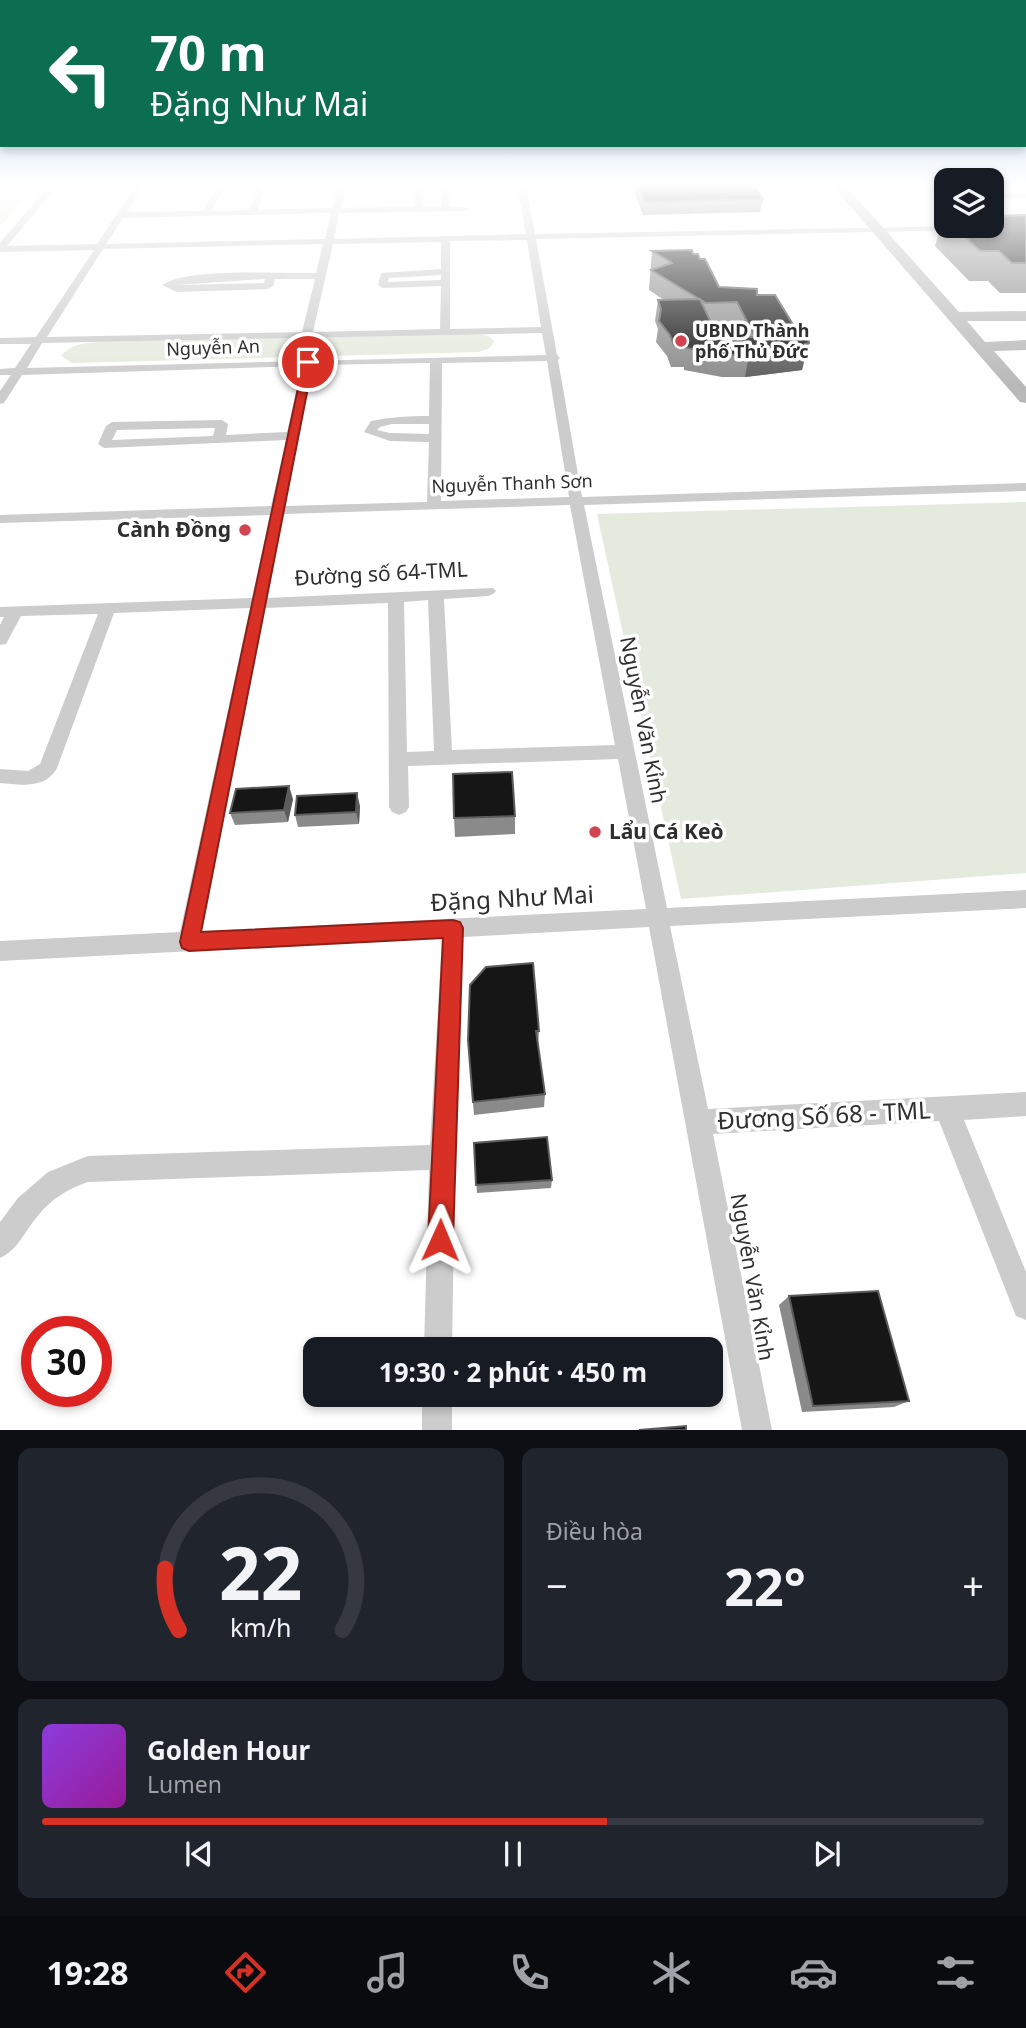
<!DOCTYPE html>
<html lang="vi">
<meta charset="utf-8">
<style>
:root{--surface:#171b24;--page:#20242c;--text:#f1f3f6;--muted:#9ea1a6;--line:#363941;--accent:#d93025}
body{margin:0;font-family:"Noto Sans",sans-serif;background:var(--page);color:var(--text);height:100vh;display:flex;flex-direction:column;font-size:26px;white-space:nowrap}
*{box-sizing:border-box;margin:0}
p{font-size:23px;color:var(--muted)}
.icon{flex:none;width:38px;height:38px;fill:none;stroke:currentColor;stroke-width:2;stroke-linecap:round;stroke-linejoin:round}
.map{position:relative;height:1430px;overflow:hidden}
.side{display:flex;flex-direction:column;gap:18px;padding:18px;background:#0d0f14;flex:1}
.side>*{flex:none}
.top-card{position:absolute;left:0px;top:0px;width:1027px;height:147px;box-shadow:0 4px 10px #0003;background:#0b6e4f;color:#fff;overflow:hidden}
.tools{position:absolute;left:934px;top:168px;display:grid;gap:14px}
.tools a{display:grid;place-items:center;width:70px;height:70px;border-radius:14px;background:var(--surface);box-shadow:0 4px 10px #0003;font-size:35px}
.speed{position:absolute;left:21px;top:1316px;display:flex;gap:14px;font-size:35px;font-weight:700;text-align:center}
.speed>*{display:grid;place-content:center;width:91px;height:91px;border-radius:50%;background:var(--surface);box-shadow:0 4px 10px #0003;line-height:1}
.speed .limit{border:10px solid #d22;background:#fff;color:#111}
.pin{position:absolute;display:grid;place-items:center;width:60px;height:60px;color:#fff;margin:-30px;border:4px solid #fff;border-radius:50%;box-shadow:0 2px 7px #0007}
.me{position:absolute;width:77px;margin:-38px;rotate:1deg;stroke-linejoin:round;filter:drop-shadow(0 0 5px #0008)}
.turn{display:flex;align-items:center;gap:24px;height:147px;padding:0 35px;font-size:32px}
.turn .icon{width:91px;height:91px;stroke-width:2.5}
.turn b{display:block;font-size:49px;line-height:60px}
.big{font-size:52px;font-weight:700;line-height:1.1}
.side .tile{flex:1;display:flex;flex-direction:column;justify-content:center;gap:10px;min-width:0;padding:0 24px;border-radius:14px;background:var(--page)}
.side .dial{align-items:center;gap:0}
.dial svg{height:182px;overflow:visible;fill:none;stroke:var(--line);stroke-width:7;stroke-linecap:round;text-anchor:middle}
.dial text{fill:var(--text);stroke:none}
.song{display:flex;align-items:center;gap:21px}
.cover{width:84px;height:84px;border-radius:10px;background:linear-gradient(135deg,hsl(270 70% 55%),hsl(300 70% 35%))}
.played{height:7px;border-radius:4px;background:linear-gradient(90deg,var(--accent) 60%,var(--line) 60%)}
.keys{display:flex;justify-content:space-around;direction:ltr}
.heat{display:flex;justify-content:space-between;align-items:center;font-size:38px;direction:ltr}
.side .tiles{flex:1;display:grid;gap:18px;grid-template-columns:1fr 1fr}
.tile:last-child{grid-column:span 2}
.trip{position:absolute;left:303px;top:1337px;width:420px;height:70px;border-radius:14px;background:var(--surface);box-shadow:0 4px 10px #0003;font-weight:700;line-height:70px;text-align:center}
.menu{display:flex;height:112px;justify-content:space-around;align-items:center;background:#090b0e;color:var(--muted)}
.menu .icon{width:49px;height:49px}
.menu .selected{color:var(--accent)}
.menu b{font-size:32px;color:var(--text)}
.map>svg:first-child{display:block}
.green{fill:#e5eade}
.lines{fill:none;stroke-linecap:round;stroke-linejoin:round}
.street{fill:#ccc;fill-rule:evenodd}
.secondary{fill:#b9b9b9;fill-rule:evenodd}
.wall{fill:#8a8a8a;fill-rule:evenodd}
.shaded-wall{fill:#5c5c5c}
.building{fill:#161616;stroke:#5c5c5c;stroke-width:2}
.route{fill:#d93025;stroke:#8d1f18;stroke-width:2}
.poi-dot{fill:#d24451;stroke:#fff;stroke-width:2.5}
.labels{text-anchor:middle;stroke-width:7;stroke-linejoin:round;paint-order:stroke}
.far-poi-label{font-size:18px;font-weight:bold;fill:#2f2f2f;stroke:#fff;text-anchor:start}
.far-street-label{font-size:18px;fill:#2f2f2f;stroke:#fff}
.poi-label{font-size:21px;font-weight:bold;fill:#2f2f2f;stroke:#fff;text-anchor:end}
.street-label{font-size:21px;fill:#2f2f2f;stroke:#fff}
.near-street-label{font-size:24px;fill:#2f2f2f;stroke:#fff}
</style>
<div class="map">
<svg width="1026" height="1430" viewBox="0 0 1026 1430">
<rect width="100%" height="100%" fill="#fff"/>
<g class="green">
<path d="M38,184L0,226V185Z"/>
<path d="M478,333L490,337L494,341L490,348L479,352L72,363L61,356C71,344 83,343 98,342Z"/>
<path d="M1026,502V873L681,899L597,514Z"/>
</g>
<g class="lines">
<g class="street">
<path d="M50,184H59L7,246L97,244L137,184H145L127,212L203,211L216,188C233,184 249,181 264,190L258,210L332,208L338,184H346L341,208L415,206L416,184H424L423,206H441V184H449V206L469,208L465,211L339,213L334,239L526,234L517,184H525L535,234L967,226L963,230L536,239L557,355L560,358L558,360L582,497L1026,483V491L584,505L667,908L1026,890V908L670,926L708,1109L1026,1092V1116L964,1120L1026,1272V1320L1016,1316L939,1121L713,1134L772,1430H742L649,927L463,937L455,1157L452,1349H424L429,1170L88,1182C67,1189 51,1199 37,1217C25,1231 17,1251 0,1258V1222L18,1198L48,1172L88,1156L430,1145L442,938L0,961V941L180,932L250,608L114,613L57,768C46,789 20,785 0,783V769L28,771L40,764L98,614L21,616L6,644L0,645V625L4,617H0V607L252,598L270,515L0,523V515L271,506L286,440L104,448L98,444L106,426L112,422L222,420L228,424L226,435L287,432L302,366L22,375L4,403L0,404V391L11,375H0V369L15,368L31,344H0V338L36,337L94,250L0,252V243ZM246,189L257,193L249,210L212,211L222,192ZM331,213L325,239L106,244L123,218ZM527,240L541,327L450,329V241ZM441,242V269L381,273L378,285L383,288L441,286L440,329L313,332L333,244ZM323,244L316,273C282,274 188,267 162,285L177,292L268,289L273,286L275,279H315L302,332L47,337L103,249ZM441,275V280L388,282L389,278ZM265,279L264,283L176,285ZM542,333L546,355L27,368L42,343ZM547,361L569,497L441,501L442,363ZM430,363L429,416C409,416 391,417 371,421L364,432L390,441L429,442L427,502L285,506L313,365ZM392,424H429V434L390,433L377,430L380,427ZM215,428L213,436L112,440L117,430ZM570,505L615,745L452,750L444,599L488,596L493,594L496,591L493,588L267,598L284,514ZM428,600L434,751L407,752L404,602ZM388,603L389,807L392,812L399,815L406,812L409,807L408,766L618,759L646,909L202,931L265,608Z"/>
<path d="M927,184H936L947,194V201Z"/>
<path d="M1026,193V197L992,198V194Z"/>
<rect x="422" y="1395" width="30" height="35"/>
</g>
<path class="secondary" d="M831,184H844L959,312L1026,311V321H967L985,342L1026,340V350L994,351L1026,387V403L1020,402Z"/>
</g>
<g class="wall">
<path d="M631,184H803V186H755L763,199L760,212L643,215Z"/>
<path d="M1026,215V293H1000L988,281H969L935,246L944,217H947V226H992Z"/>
<path d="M652,251L693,254L700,259L719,287L757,295L803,365L802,370L745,377H722L684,370V367H671L667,356L656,342L658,329L655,321L658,300H664L649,290ZM734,323L741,337L718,338L711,324Z"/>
<path d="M293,799L288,822L235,825L230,813Z"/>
<path d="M360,806L359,824L298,827L295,815Z"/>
<path d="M515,816V834L455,837L454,818Z"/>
<path d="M539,1031L538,1044L545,1094L544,1107L474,1115L468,1040Z"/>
<path d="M474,1143L552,1180L551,1188L477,1193Z"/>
<path d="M789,1296L909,1401L894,1407L802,1412L779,1305Z"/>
</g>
<g class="shaded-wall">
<path d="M809,343L802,370L745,377L749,355Z"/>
<path d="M289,786L293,799L288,822L284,810Z"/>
<path d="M357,793L360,806L359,824L356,812Z"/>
</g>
<g class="building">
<path d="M637,184H754L763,199L645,202Z"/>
<path d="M1026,215V263H1012L999,251H980L953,226H992V216Z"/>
<path d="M692,250L693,254H698L700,259H705L719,287L757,289V295H775L800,336H808L809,343L805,344L807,348L749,355H726L687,348V345H674L670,335L659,321L661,309L658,300L700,299L718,338L755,337L737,302L706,303L651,270L672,263L652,251Z"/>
<path d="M512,772L515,816L454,818L453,774Z"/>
<path d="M289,786L284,810L230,813L236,789Z"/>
<path d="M357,793L356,812L295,815L297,796Z"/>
<path d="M533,963L539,1031H536L545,1094L473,1102L468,1040L470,985L486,967Z"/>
<path d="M547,1137L552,1180L476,1185L474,1143Z"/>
<path d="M878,1291L909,1401L813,1406L789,1296Z"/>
<path d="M686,1426V1430H639Z"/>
</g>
<linearGradient id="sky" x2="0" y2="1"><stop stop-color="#9dc5e8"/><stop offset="0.48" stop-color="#fff"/><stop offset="1" stop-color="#fff" stop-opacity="0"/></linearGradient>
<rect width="1026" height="385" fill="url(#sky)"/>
<path class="route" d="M304,360L313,362L201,932L453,920L460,922L463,928L453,1240L449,1248L440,1252L432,1248L428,1240L443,938L189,951L182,948L180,942Z"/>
<g class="poi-dot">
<circle cx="681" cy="341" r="7"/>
<circle cx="245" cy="530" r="7"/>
<circle cx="595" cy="832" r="7"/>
</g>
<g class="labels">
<g class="far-poi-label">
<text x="695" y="337">UBND Thành<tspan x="695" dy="21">phố Thủ Đức</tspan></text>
</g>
<g class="far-street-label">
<text transform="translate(213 348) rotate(-2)" y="6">Nguyễn An</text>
<text transform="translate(512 484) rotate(-2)" y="6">Nguyễn Thanh Sơn</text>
</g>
<g class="poi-label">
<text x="231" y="537">Cành Đồng</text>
<text x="609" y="839" text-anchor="start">Lẩu Cá Keò</text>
</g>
<g class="street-label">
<text transform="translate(381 574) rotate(-3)" y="7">Đường số 64-TML</text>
<text transform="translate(643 720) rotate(79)" y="7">Nguyễn Văn Kỉnh</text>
<text transform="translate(752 1277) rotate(80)" y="7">Nguyễn Văn Kỉnh</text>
</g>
<g class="near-street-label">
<text transform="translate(512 899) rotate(-3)" y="8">Đặng Như Mai</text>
<text transform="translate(824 1116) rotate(-3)" y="8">Đương Số 68 - TML</text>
</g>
</g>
</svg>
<div class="tools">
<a><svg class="icon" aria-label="layers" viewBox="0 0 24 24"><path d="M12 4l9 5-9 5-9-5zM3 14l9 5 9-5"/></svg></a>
</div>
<div class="speed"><div class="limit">30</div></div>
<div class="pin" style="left:308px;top:362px;background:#d93025"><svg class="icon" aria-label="arrive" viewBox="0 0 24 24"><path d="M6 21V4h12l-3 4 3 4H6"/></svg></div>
<svg class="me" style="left:440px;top:1240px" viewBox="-20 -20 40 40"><path d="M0-17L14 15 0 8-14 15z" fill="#d93025" stroke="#fff" stroke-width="4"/></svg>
<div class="trip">19:30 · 2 phút · 450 m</div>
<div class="top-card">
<div class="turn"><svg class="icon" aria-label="left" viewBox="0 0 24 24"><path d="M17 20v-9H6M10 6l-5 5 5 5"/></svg><div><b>70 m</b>Đặng Như Mai</div></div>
</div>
</div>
<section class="side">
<div class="tiles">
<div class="tile dial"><svg viewBox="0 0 100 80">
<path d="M14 69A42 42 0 1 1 86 69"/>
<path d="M14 69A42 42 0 0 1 8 42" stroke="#d93025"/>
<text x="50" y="56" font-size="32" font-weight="700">22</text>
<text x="50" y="72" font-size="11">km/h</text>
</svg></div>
<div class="tile"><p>Điều hòa</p>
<div class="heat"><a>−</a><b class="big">22°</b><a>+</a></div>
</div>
<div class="tile">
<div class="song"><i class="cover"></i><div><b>Golden Hour</b><p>Lumen</p></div></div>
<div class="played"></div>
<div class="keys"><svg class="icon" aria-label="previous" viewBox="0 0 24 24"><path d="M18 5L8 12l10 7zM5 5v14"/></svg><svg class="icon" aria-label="pause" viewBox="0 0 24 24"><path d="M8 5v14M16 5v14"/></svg><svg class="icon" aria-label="next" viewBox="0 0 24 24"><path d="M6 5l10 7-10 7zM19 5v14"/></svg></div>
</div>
</div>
</section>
<nav class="menu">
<b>19:28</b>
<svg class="icon selected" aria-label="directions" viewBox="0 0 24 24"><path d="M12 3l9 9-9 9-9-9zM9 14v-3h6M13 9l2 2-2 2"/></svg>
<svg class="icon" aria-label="music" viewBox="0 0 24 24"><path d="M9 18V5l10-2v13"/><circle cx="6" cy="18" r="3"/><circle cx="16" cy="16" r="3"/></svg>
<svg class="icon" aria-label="phone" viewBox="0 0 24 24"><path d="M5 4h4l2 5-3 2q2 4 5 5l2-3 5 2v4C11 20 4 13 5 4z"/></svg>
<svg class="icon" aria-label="climate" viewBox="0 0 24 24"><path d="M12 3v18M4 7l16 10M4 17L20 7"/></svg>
<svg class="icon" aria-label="car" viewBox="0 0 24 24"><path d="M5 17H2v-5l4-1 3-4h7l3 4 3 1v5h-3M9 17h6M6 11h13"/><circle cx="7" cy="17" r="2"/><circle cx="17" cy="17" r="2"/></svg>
<svg class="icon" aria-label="filters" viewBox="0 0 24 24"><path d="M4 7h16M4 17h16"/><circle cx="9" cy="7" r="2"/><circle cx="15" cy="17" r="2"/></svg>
</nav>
